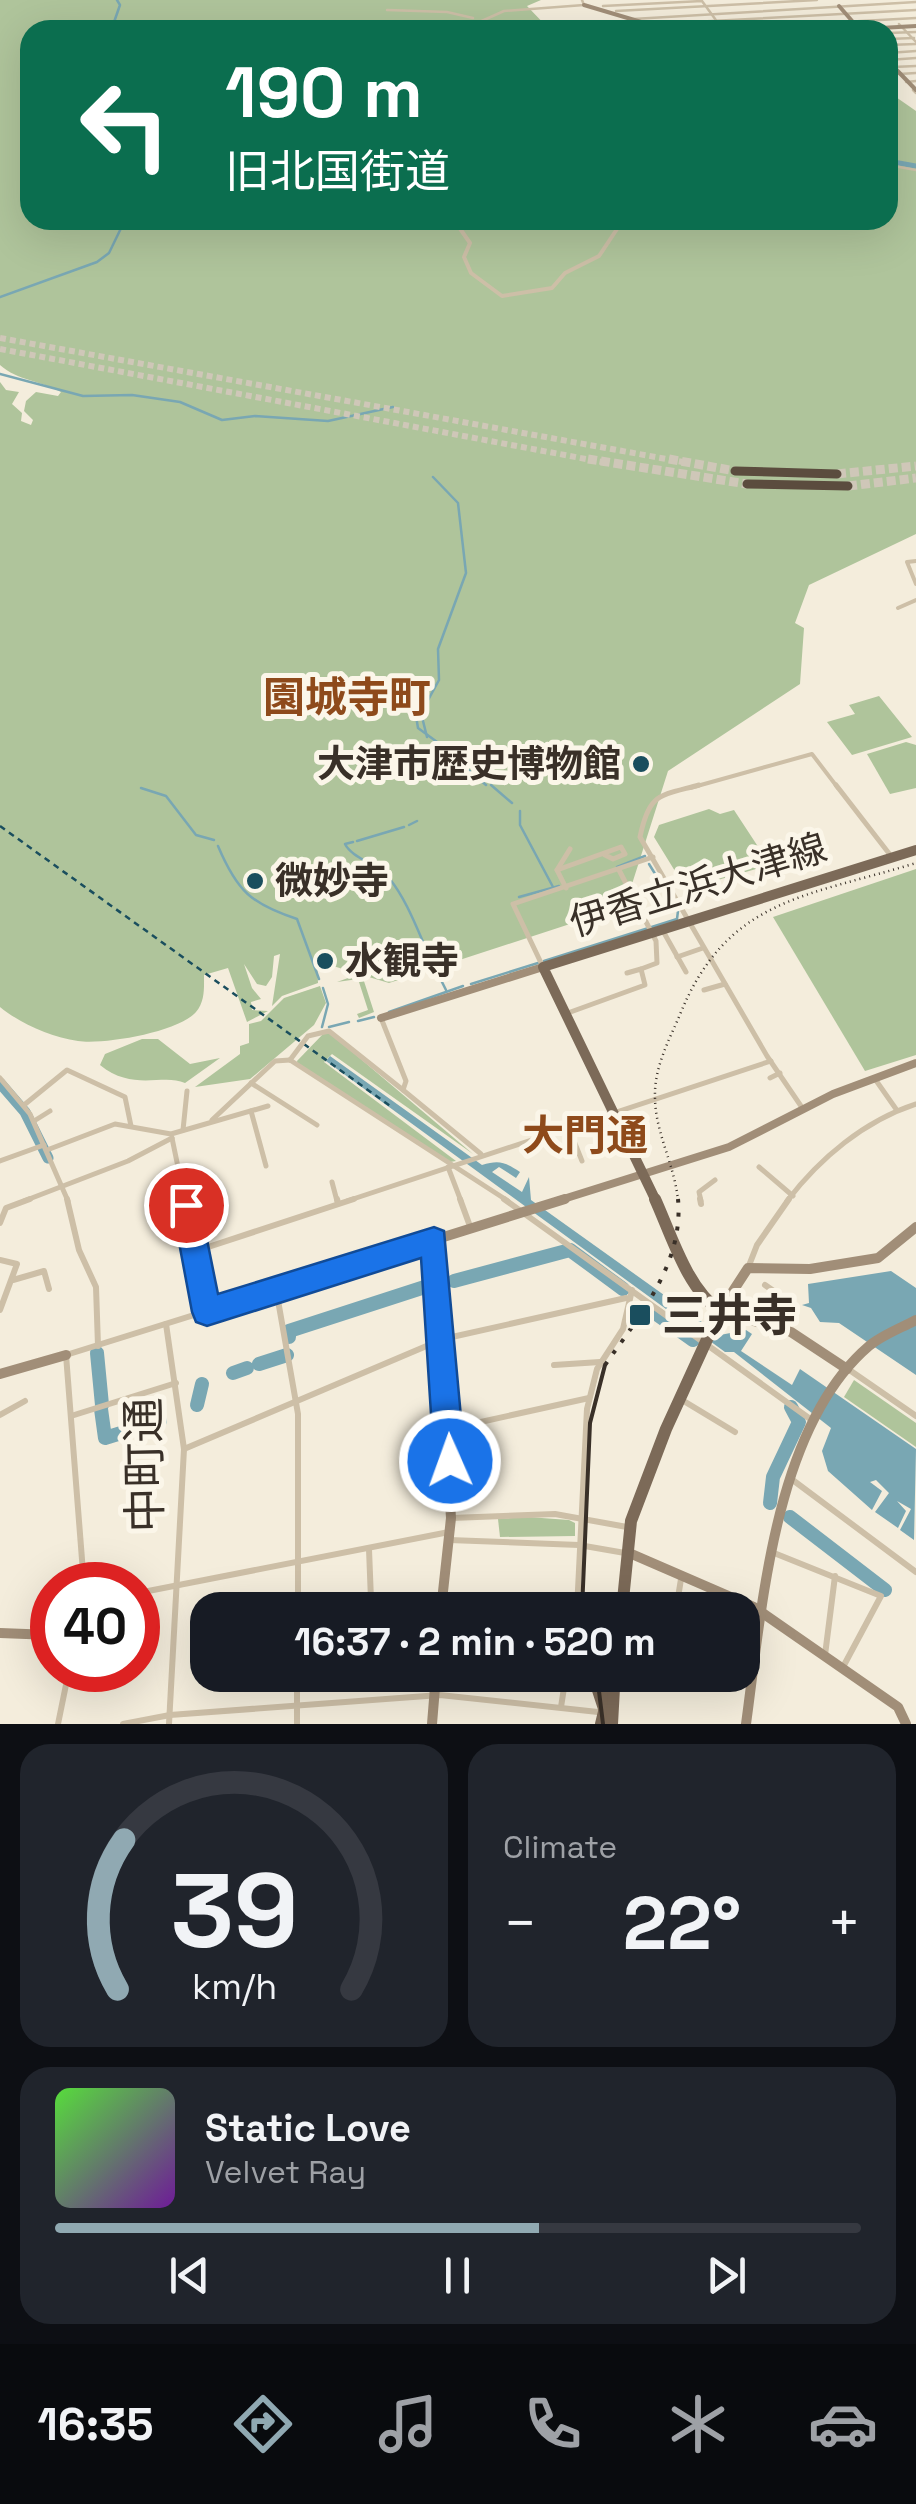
<!DOCTYPE html>
<meta charset="utf-8">
<style>
:root{--surface:#171b24;--page:#20242c;--text:#f1f3f6;--muted:#9ea1a6;--line:#363941;--accent:#90a9b2}
body{margin:0;font-family:"Space Grotesk","Noto Sans JP",sans-serif;background:var(--page);color:var(--text);height:100vh;display:flex;flex-direction:column;font-size:38px;white-space:nowrap}
*{box-sizing:border-box;margin:0}
p{font-size:32px;color:var(--muted)}
.icon{flex:none;width:55px;height:55px;fill:none;stroke:currentColor;stroke-width:2;stroke-linecap:round;stroke-linejoin:round}
.map{position:relative;height:1724px;overflow:hidden}
.side{display:flex;flex-direction:column;gap:20px;padding:20px;background:#0d0f14;flex:1}
.side>*{flex:none}
.banner{position:absolute;left:20px;top:20px;width:878px;height:210px;border-radius:30px;box-shadow:0 10px 40px #0002;background:#0b6e4f;color:#fff;overflow:hidden}
.speed{position:absolute;left:30px;top:1562px;display:flex;gap:20px;font-size:50px;font-weight:700;text-align:center}
.speed>*{display:grid;place-content:center;width:130px;height:130px;border-radius:50%;background:var(--surface);box-shadow:0 10px 40px #0002;line-height:1}
.speed .limit{border:15px solid #d22;background:#fff;color:#111}
.pin{position:absolute;display:grid;place-items:center;width:85px;height:85px;color:#fff;margin:-42px;border:5px solid #fff;border-radius:50%;box-shadow:0 2px 10px #0007}
.me{position:absolute;width:110px;margin:-55px;rotate:358deg;stroke-linejoin:round;filter:drop-shadow(0 0 8px #0008)}
.turn{display:flex;align-items:center;gap:35px;height:210px;padding:0 40px;font-size:45px}
.turn .icon{width:130px;height:130px;stroke-width:2.5}
.turn b{display:block;font-size:70px;line-height:85px}
.big{font-size:75px;font-weight:700;line-height:1.1}
.side .card{flex:1;display:flex;flex-direction:column;justify-content:center;gap:15px;min-width:0;padding:0 35px;border-radius:30px;background:var(--page)}
.side .dial{align-items:center;gap:0}
.dial svg{height:260px;overflow:visible;fill:none;stroke:var(--line);stroke-width:7;stroke-linecap:round;text-anchor:middle}
.dial text{fill:var(--text);stroke:none}
.song{display:flex;align-items:center;gap:30px}
.cover{width:120px;height:120px;border-radius:15px;background:linear-gradient(135deg,hsl(110 70% 55%),hsl(280 70% 35%))}
.played{height:10px;border-radius:5px;background:linear-gradient(90deg,var(--accent) 60%,var(--line) 60%)}
.keys{display:flex;justify-content:space-around;direction:ltr}
.heat{display:flex;justify-content:space-between;align-items:center;font-size:55px;direction:ltr}
.side .tiles{flex:1;display:grid;gap:20px;grid-template-columns:1fr 1fr}
.card:last-child{grid-column:span 2}
.trip{position:absolute;left:190px;top:1592px;width:570px;height:100px;border-radius:30px;background:var(--surface);box-shadow:0 10px 40px #0002;font-weight:700;line-height:100px;text-align:center}
.dock{display:flex;height:160px;justify-content:space-around;align-items:center;background:#090b0e;color:var(--muted)}
.dock .icon{width:70px;height:70px}
.dock .active{color:var(--accent)}
.dock b{font-size:45px;color:var(--text)}
.map>svg:first-child{display:block}
.green{fill:#afc49b}
.water{fill:#79a7b3}
.lines{fill:none;stroke-linecap:round;stroke-linejoin:round}
.stream{stroke:#79a7b3;stroke-width:2.5}
.river-far2{stroke:#79a7b3;stroke-width:5}
.river-far1{stroke:#79a7b3;stroke-width:11}
.river{stroke:#79a7b3;stroke-width:14}
.ferry{stroke:#1a4e5e;stroke-width:2.5;stroke-dasharray:6 5;stroke-linecap:butt}
.highway-tunnel-far1{stroke:#cfc7b8;stroke-width:6;stroke-dasharray:6 4;stroke-linecap:butt}
.highway-tunnel{stroke:#cfc7b8;stroke-width:9;stroke-dasharray:9 4;stroke-linecap:butt}
.street-far3{stroke:#cdbfa7;stroke-width:2.5}
.street-far2{stroke:#cdbfa7;stroke-width:4}
.street-far1{stroke:#cdbfa7;stroke-width:5}
.street{stroke:#cdbfa7;stroke-width:6}
.secondary-far2{stroke:#a18e78;stroke-width:4}
.secondary-far1{stroke:#a18e78;stroke-width:8}
.secondary{stroke:#a18e78;stroke-width:10}
.primary-far1{stroke:#7c6a58;stroke-width:10}
.primary{stroke:#7c6a58;stroke-width:12}
.highway{stroke:#5b4c3e;stroke-width:9}
.tram{stroke:#393028;stroke-width:4}
.rail-far1{stroke:#393028;stroke-width:2.5;stroke-dasharray:1 4;stroke-linecap:butt}
.rail{stroke:#393028;stroke-width:4;stroke-dasharray:4 10;stroke-linecap:butt}
.route{fill:#1a73e8;stroke:#114b97;stroke-width:2.5}
.poi-dot{fill:#1a4e5e;stroke:#fbf6e9;stroke-width:4}
.labels{text-anchor:middle;stroke-width:10;stroke-linejoin:round;paint-order:stroke}
.poi-label{font-size:38px;font-weight:bold;fill:#393028;stroke:#fbf6e9;text-anchor:start}
.street-label{font-size:38px;fill:#393028;stroke:#fbf6e9}
.quarter-label{font-size:42px;font-weight:bold;fill:#8e4a1b;stroke:#fbf6e9}
.near-poi-label{font-size:45px;font-weight:bold;fill:#393028;stroke:#fbf6e9;text-anchor:start}
.near-street-label{font-size:45px;fill:#393028;stroke:#fbf6e9}
</style>
<div class="map">
<svg width="916" height="1724" viewBox="0 0 916 1724">
<rect width="100%" height="100%" fill="#f4eddc"/>
<g class="green">
<path d="M0,0H541L527,6L549,29L559,30H30V220H888V83L893,95L916,111V534L809,585L795,623L804,628L800,684L668,771L625,906L389,983L362,975L374,1012L359,1018L357,1014L368,1010L358,979L337,982L359,974L317,961L318,983L282,996L272,1006L280,954L274,956L272,977L266,986L257,984L244,964L252,988L261,999L251,1002L252,1010L268,1011L247,1022L228,968L204,975C204,989 205,1001 196,1012C179,1032 103,1045 78,1041C51,1037 21,1024 0,1007V382L6,390L19,392L12,404L22,413L21,421L31,425L33,420L24,411L26,401L36,392L58,396L61,392C40,380 18,381 0,365Z"/>
<path d="M879,696L912,737L852,755L827,722L855,714L849,705Z"/>
<path d="M906,742L916,745V788L890,794L867,754Z"/>
<path d="M709,809L720,814L734,810L770,865L686,889L654,837L659,825Z"/>
<path d="M916,869V1055L865,1071L773,917Z"/>
<path d="M320,986L326,1003L314,1025L250,1079L195,1087L240,1054V1046L249,1043V1024L261,1021L284,998Z"/>
<path d="M324,1033H330L473,1154L332,1054L324,1062L456,1161L450,1162L298,1066L297,1061Z"/>
<path d="M142,1039H158L190,1064L220,1058L185,1083C163,1073 133,1092 100,1065L105,1054Z"/>
<path d="M854,1380L916,1423V1447L844,1397Z"/>
<path d="M528,1517L569,1520L575,1523V1536L500,1537L498,1519Z"/>
</g>
<g class="water">
<path d="M330,1056L482,1165C499,1160 505,1162 520,1172L516,1178L499,1167L492,1172L522,1192L529,1177L531,1200L720,1335L746,1330L752,1334L741,1351L792,1385L800,1369L916,1449L914,1540L900,1530L911,1509L897,1501L906,1511L898,1528L875,1512L889,1493L876,1480L870,1482L882,1491L872,1510L828,1471L822,1451L831,1428L734,1352H725L326,1061Z"/>
<path d="M891,1271L916,1288V1375L839,1323L820,1322L811,1308L802,1305L809,1303L808,1284Z"/>
</g>
<g class="lines">
<g class="stream">
<path d="M86,30L113,25L120,5L117,0"/>
<path d="M0,297L97,262L109,253L125,220"/>
<path d="M0,374L83,396L132,395L180,402L222,420L255,416L328,421L393,407"/>
<path d="M414,704L418,728L448,750"/>
<path d="M427,737L421,713L439,680L438,649L466,573L458,503L433,477"/>
<path d="M452,756L486,785"/>
<path d="M491,785L512,803"/>
<path d="M141,788L166,796L196,835L214,840"/>
<path d="M520,811V825L553,887"/>
<path d="M409,825L417,821"/>
<path d="M357,841L404,827"/>
<path d="M353,842L345,844C352,858 377,864 389,878C406,899 416,926 427,951"/>
<path d="M218,846C237,891 251,904 297,919L319,979"/>
<path d="M617,867L645,856"/>
<path d="M519,897L559,886"/>
<path d="M430,958L446,990"/>
<path d="M544,961L677,919L678,911L649,864"/>
<path d="M471,984L538,963"/>
<path d="M389,1012L463,986"/>
<path d="M358,1021L374,1017"/>
<path d="M322,1027L328,1004L323,988"/>
<path d="M329,1027L349,1022"/>
</g>
<path class="river-far2" d="M888,161L916,166"/>
<path class="river-far1" d="M0,1083L25,1112L48,1158"/>
<g class="river">
<path d="M454,1281L570,1250L623,1289"/>
<path d="M655,1313L693,1340"/>
<path d="M289,1337V1331L434,1284"/>
<path d="M97,1353L102,1405"/>
<path d="M259,1364L287,1355"/>
<path d="M233,1373L247,1368"/>
<path d="M197,1405L202,1384"/>
<path d="M101,1409L105,1438L160,1421"/>
<path d="M770,1503L773,1477L799,1422L791,1407"/>
<path d="M790,1517L885,1590"/>
</g>
<path class="ferry" d="M0,826L393,1108"/>
<g class="highway-tunnel-far1">
<path d="M0,338L683,462"/>
<path d="M0,349L602,462"/>
</g>
<g class="highway-tunnel">
<path d="M588,459L747,484"/>
<path d="M669,459L735,471"/>
<path d="M837,474L916,466"/>
<path d="M848,486L916,478"/>
</g>
<g class="street-far3">
<path d="M603,6L702,1L718,23"/>
<path d="M387,10L447,12L473,18"/>
<path d="M616,11L817,0"/>
<path d="M633,19L916,2"/>
<path d="M899,24L916,42"/>
<path d="M413,30H417"/>
<path d="M447,30L466,28L504,11L584,5L582,0"/>
<path d="M636,30L655,24L916,10"/>
<path d="M696,30L916,18"/>
<path d="M888,33L916,32"/>
<path d="M888,39L914,38"/>
<path d="M888,45L916,44"/>
<path d="M888,53L916,51"/>
<path d="M888,60L916,58"/>
<path d="M893,67L916,66"/>
<path d="M899,74L916,73"/>
<path d="M906,82L916,81"/>
<path d="M913,90L916,93"/>
<path d="M888,165L916,170"/>
</g>
<g class="street-far2">
<path d="M454,220L470,243L464,257L471,273L502,296L552,288L565,273L599,256L623,220"/>
<path d="M916,561L907,562L916,584"/>
<path d="M898,608L916,600"/>
<path d="M690,788L812,754L838,788"/>
</g>
<g class="street-far1">
<path d="M699,785C659,796 649,793 640,837L767,1056L803,1109"/>
<path d="M836,785L891,856"/>
<path d="M557,870L621,847L625,854L613,859L605,855"/>
<path d="M566,888L557,870L570,849"/>
<path d="M663,931L686,972"/>
<path d="M677,957L703,948"/>
<path d="M543,967L513,904L653,857"/>
<path d="M627,973L641,969"/>
<path d="M704,990L725,984"/>
<path d="M565,1014L645,985L641,969L657,963L656,941L619,870"/>
<path d="M290,1060L508,1201"/>
<path d="M290,1060L308,1036L329,1031L403,1090L406,1081L381,1018"/>
<path d="M0,1078L30,1114L68,1201"/>
<path d="M770,1078L780,1073"/>
<path d="M875,1079L896,1109"/>
<path d="M251,1083L317,1125"/>
<path d="M403,1090L481,1154"/>
<path d="M24,1105L67,1070L125,1097L131,1126"/>
<path d="M251,1111L266,1166"/>
<path d="M212,1120L275,1061L290,1060"/>
<path d="M34,1121L50,1111"/>
<path d="M568,1126L582,1161"/>
<path d="M183,1130L187,1091"/>
<path d="M172,1138L185,1201"/>
<path d="M47,1150L115,1124L171,1134L268,1106"/>
<path d="M0,1161L44,1145"/>
<path d="M448,1167L461,1201"/>
<path d="M759,1167L793,1196"/>
<path d="M332,1182L337,1201"/>
<path d="M24,1201L128,1161L172,1138"/>
<path d="M347,1201L771,1061"/>
<path d="M701,1201L699,1192L715,1180"/>
<path d="M787,1201C820,1158 864,1121 916,1104"/>
</g>
<g class="street">
<path d="M67,1199L79,1250L96,1287L98,1346"/>
<path d="M184,1199L207,1312"/>
<path d="M337,1199L338,1203"/>
<path d="M460,1199L471,1229"/>
<path d="M504,1199L813,1421"/>
<path d="M700,1199L701,1204"/>
<path d="M0,1223L6,1208L30,1199"/>
<path d="M196,1251L354,1199"/>
<path d="M0,1260L17,1264L0,1310"/>
<path d="M748,1268L757,1245L789,1199"/>
<path d="M13,1280L44,1271L49,1289"/>
<path d="M276,1289L298,1414V1610"/>
<path d="M759,1322L775,1292L765,1285"/>
<path d="M166,1324L184,1449L169,1724"/>
<path d="M554,1365L600,1362"/>
<path d="M848,1369L916,1416"/>
<path d="M682,1400L735,1432"/>
<path d="M0,1415L25,1401"/>
<path d="M71,1416L176,1383"/>
<path d="M449,1429L589,1398"/>
<path d="M184,1449L443,1339L626,1298"/>
<path d="M790,1478L916,1572"/>
<path d="M451,1518L555,1514L627,1527"/>
<path d="M449,1540L579,1545L625,1553"/>
<path d="M369,1549L371,1600"/>
<path d="M774,1553L881,1596L843,1667"/>
<path d="M84,1585L66,1355L434,1240"/>
<path d="M138,1593L449,1532"/>
<path d="M577,1610L587,1409L597,1369L623,1329L632,1290"/>
<path d="M676,1610L681,1579"/>
<path d="M717,1610L721,1593"/>
<path d="M825,1655L835,1576"/>
<path d="M297,1675V1724"/>
<path d="M561,1707L566,1675"/>
<path d="M58,1724L69,1670"/>
<path d="M123,1724L170,1715L440,1695L598,1712"/>
</g>
<g class="secondary-far2">
<path d="M584,5L668,30"/>
<path d="M839,6L860,30"/>
<path d="M845,30L916,26"/>
<path d="M888,61L916,90"/>
</g>
<g class="secondary-far1">
<path d="M381,1018L543,967"/>
<path d="M557,1201L729,1147L833,1094L916,1063"/>
</g>
<g class="secondary">
<path d="M847,1369L791,1332L720,1311L748,1268L810,1269L878,1258L916,1227"/>
<path d="M0,1374L66,1355"/>
<path d="M627,1552L754,1607L898,1707L906,1724"/>
<path d="M441,1610L451,1518L434,1240L565,1199"/>
<path d="M0,1633L52,1635"/>
<path d="M432,1724L436,1675"/>
<path d="M746,1724C762,1608 774,1427 869,1346C882,1335 901,1328 916,1320"/>
</g>
<path class="primary-far1" d="M656,1201L543,967L916,850"/>
<g class="primary">
<path d="M622,1610L631,1521L666,1429L720,1311C687,1289 671,1234 655,1199"/>
<path d="M593,1675L609,1724"/>
<path d="M601,1724L613,1675"/>
<path d="M612,1724L614,1688"/>
</g>
<g class="highway">
<path d="M735,471L837,474"/>
<path d="M747,484L848,486"/>
</g>
<g class="tram">
<path d="M582,1610L590,1423L605,1365"/>
<path d="M597,1675L603,1724"/>
</g>
<path class="rail-far1" d="M678,1201C675,1165 655,1133 655,1097C654,1069 668,1042 679,1017C726,898 806,897 916,863"/>
<path class="rail" d="M605,1365C640,1315 684,1263 678,1199"/>
</g>
<path class="route" d="M186,1192L196,1196L200,1205L218,1294L434,1227L444,1231L465,1461L461,1472L450,1476L439,1472L434,1461L421,1258L207,1326L196,1322L192,1312L172,1205L177,1196Z"/>
<g class="poi-dot">
<circle cx="641" cy="764" r="10"/>
<circle cx="255" cy="881" r="10"/>
<circle cx="325" cy="961" r="10"/>
<rect x="628" y="1303" width="24" height="24" rx="5"/>
</g>
<g class="labels">
<g class="poi-label">
<text x="621" y="777" text-anchor="end">大津市歴史博物館</text>
<text x="275" y="894">微妙寺</text>
<text x="345" y="974">水観寺</text>
</g>
<g class="street-label">
<text transform="translate(698 885) rotate(-17)" y="13">伊香立浜大津線</text>
</g>
<g class="quarter-label">
<text x="347" y="712">園城寺町</text>
<text x="585" y="1150">大門通</text>
</g>
<g class="near-poi-label">
<text x="662" y="1331">三井寺</text>
</g>
<g class="near-street-label">
<text transform="translate(144 1465) rotate(-91)" y="16">中町通</text>
</g>
</g>
</svg>
<div class="speed"><div class="limit">40</div></div>
<div class="pin" style="left:186px;top:1205px;background:#d93025"><svg class="icon" aria-label="arrive" viewBox="0 0 24 24"><path d="M6 21V4h12l-3 4 3 4H6"/></svg></div>
<svg class="me" style="left:450px;top:1461px" viewBox="-20 -20 40 40"><circle r="17" fill="#1a73e8" stroke="#fff" stroke-width="3"/><path d="M0-11L8 9 0 5-8 9z" fill="#fff"/></svg>
<div class="trip">16:37 · 2 min · 520 m</div>
<div class="banner">
<div class="turn"><svg class="icon" aria-label="left" viewBox="0 0 24 24"><path d="M17 20v-9H6M10 6l-5 5 5 5"/></svg><div><b>190 m</b>旧北国街道</div></div>
</div>
</div>
<section class="side">
<div class="tiles">
<div class="card dial"><svg viewBox="0 0 100 80">
<path d="M14 69A42 42 0 1 1 86 69"/>
<path d="M14 69A42 42 0 0 1 16 23" stroke="#90a9b2"/>
<text x="50" y="56" font-size="32" font-weight="700">39</text>
<text x="50" y="72" font-size="11">km/h</text>
</svg></div>
<div class="card"><p>Climate</p>
<div class="heat"><a>−</a><b class="big">22°</b><a>+</a></div>
</div>
<div class="card">
<div class="song"><i class="cover"></i><div><b>Static Love</b><p>Velvet Ray</p></div></div>
<div class="played"></div>
<div class="keys"><svg class="icon" aria-label="previous" viewBox="0 0 24 24"><path d="M18 5L8 12l10 7zM5 5v14"/></svg><svg class="icon" aria-label="pause" viewBox="0 0 24 24"><path d="M8 5v14M16 5v14"/></svg><svg class="icon" aria-label="next" viewBox="0 0 24 24"><path d="M6 5l10 7-10 7zM19 5v14"/></svg></div>
</div>
</div>
</section>
<nav class="dock">
<b>16:35</b>
<svg class="icon active" aria-label="directions" viewBox="0 0 24 24"><path d="M12 3l9 9-9 9-9-9zM9 14v-3h6M13 9l2 2-2 2"/></svg>
<svg class="icon" aria-label="music" viewBox="0 0 24 24"><path d="M9 18V5l10-2v13"/><circle cx="6" cy="18" r="3"/><circle cx="16" cy="16" r="3"/></svg>
<svg class="icon" aria-label="phone" viewBox="0 0 24 24"><path d="M5 4h4l2 5-3 2q2 4 5 5l2-3 5 2v4C11 20 4 13 5 4z"/></svg>
<svg class="icon" aria-label="climate" viewBox="0 0 24 24"><path d="M12 3v18M4 7l16 10M4 17L20 7"/></svg>
<svg class="icon" aria-label="car" viewBox="0 0 24 24"><path d="M5 17H2v-5l4-1 3-4h7l3 4 3 1v5h-3M9 17h6M6 11h13"/><circle cx="7" cy="17" r="2"/><circle cx="17" cy="17" r="2"/></svg>
</nav>
